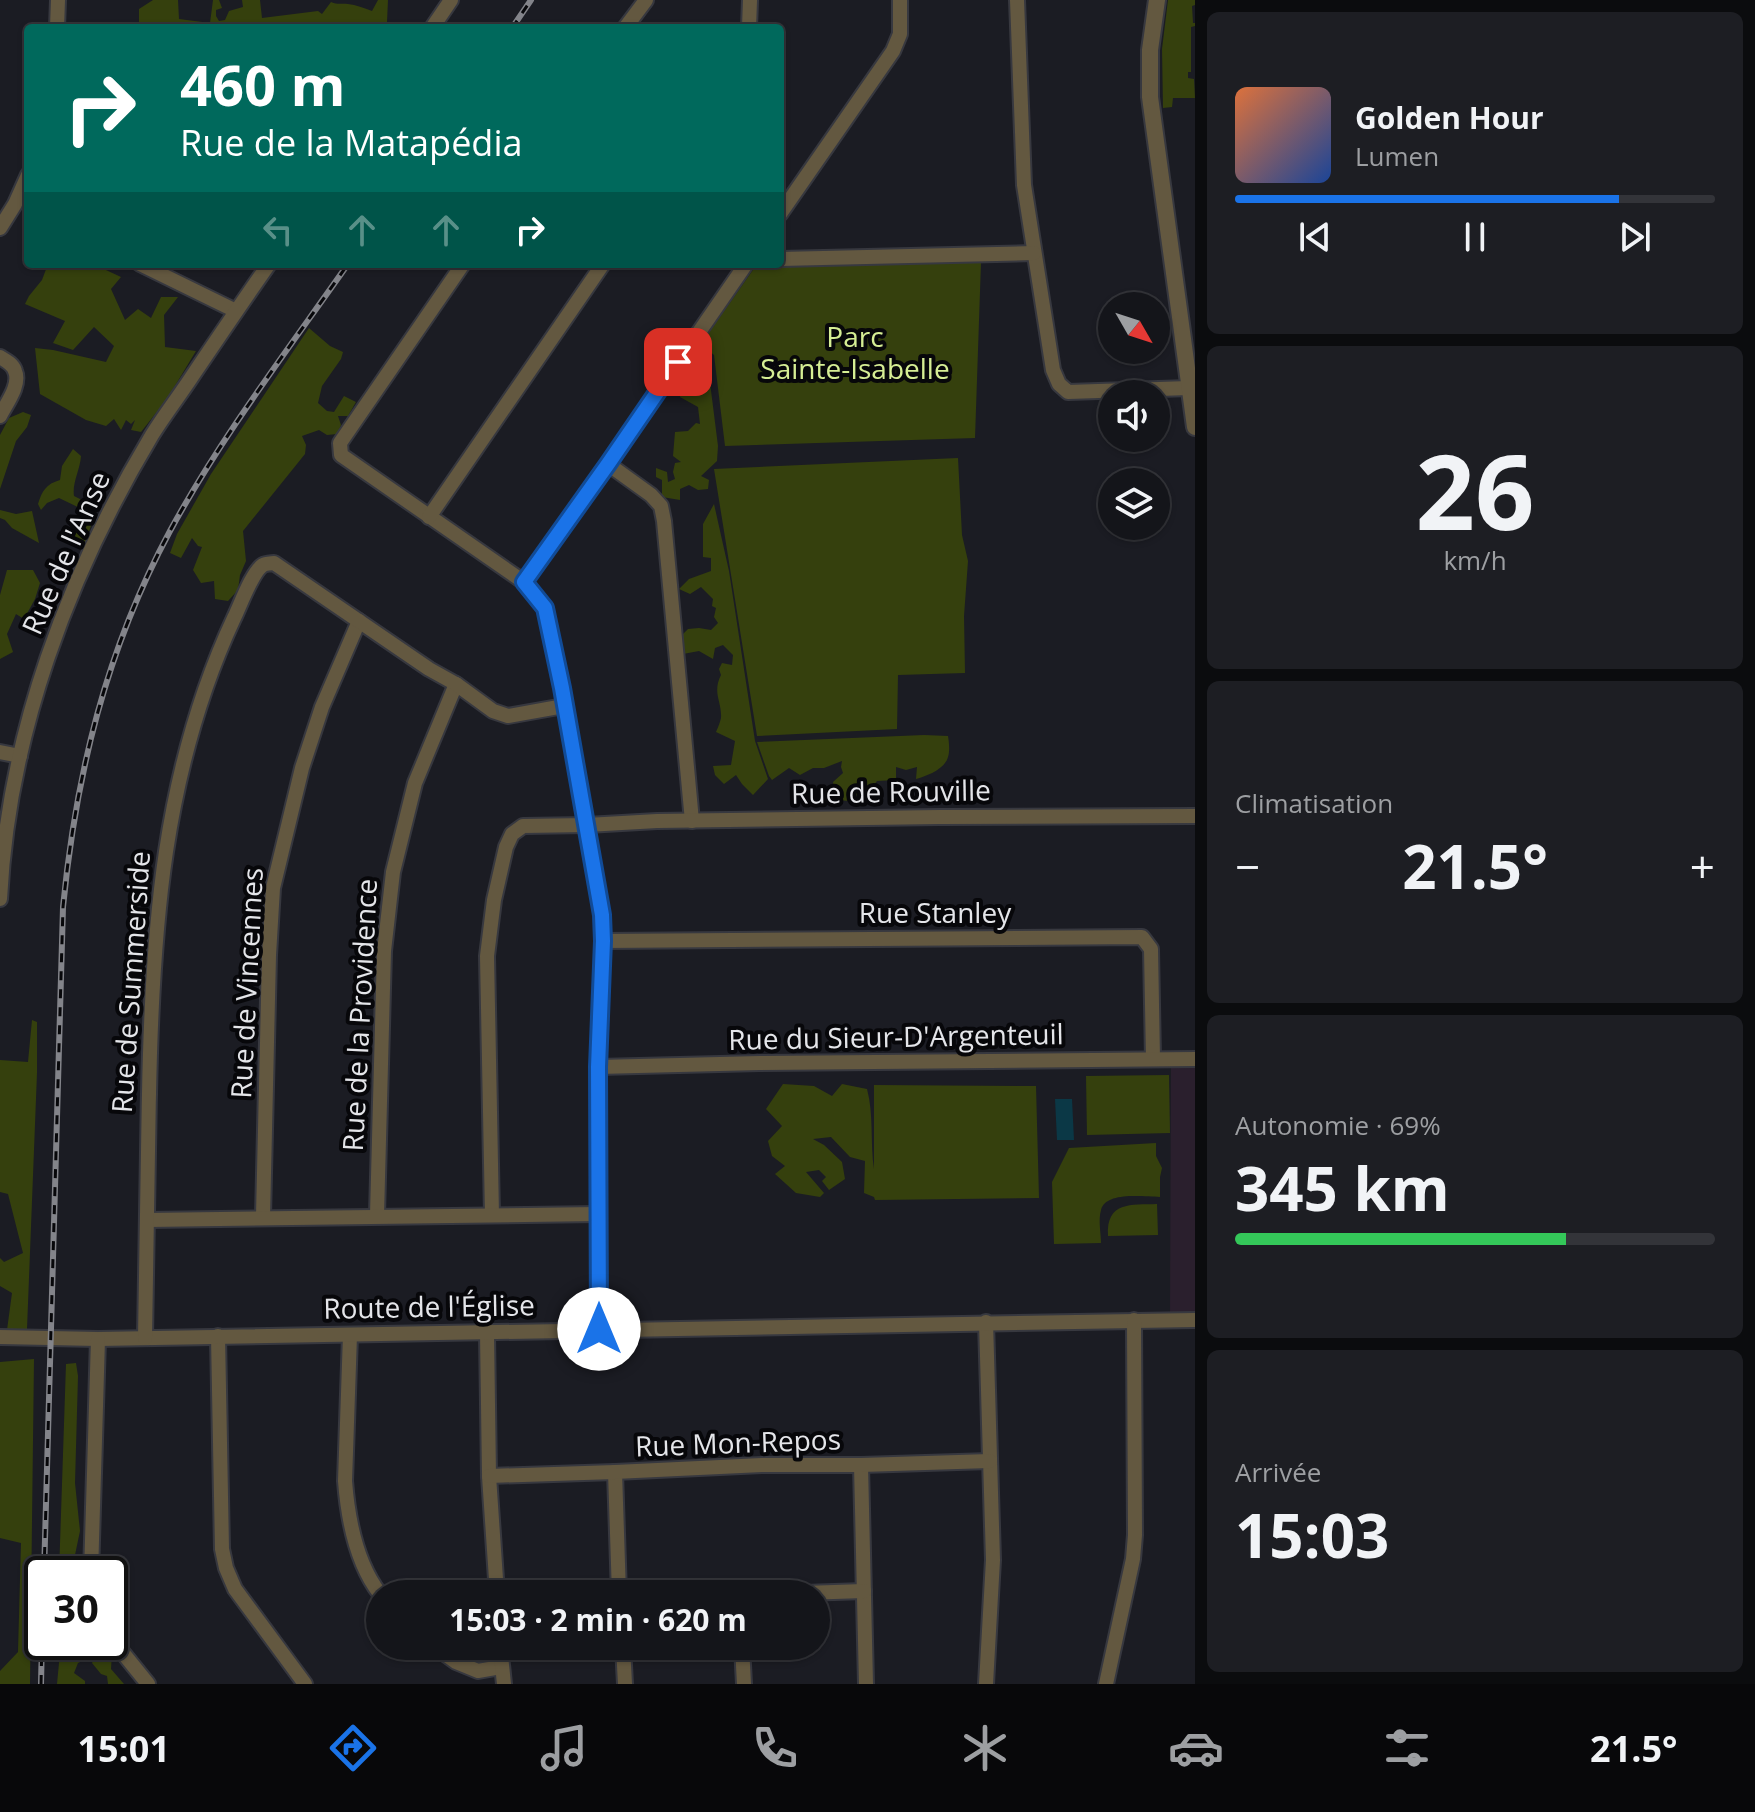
<!DOCTYPE html>
<html lang="fr">
<meta charset="utf-8">
<style>
:root{--surface:#14151a;--page:#1d1e23;--text:#f1f3f6;--muted:#9d9fa2;--line:#333439;--accent:#1a73e8}
body{margin:0;font-family:"Open Sans",sans-serif;background:var(--page);color:var(--text);height:100vh;display:flex;flex-direction:column;font-size:30px;white-space:nowrap}
*{box-sizing:border-box;margin:0}
p{font-size:26px;color:var(--muted)}
.icon{flex:none;width:44px;height:44px;fill:none;stroke:currentColor;stroke-width:2;stroke-linecap:round;stroke-linejoin:round}
.map{position:relative;flex:1;overflow:hidden}
.side{display:flex;flex-direction:column;gap:12px;padding:12px;background:#0b0c0e;width:560px}
.side>*{flex:none}
.top-card{position:absolute;left:24px;top:24px;width:760px;height:244px;border-radius:8px;box-shadow:0 2px 6px #0004,0 0 0 2px var(--line);background:#00695c;color:#fff;overflow:hidden}
.needle{width:52px;rotate:129deg}
.tools{position:absolute;left:1098px;top:292px;display:grid;gap:16px}
.tools a{display:grid;place-items:center;width:72px;height:72px;border-radius:50%;background:var(--surface);box-shadow:0 2px 6px #0004,0 0 0 2px var(--line);font-size:40px}
.speed{position:absolute;left:24px;top:1556px;display:flex;gap:16px;font-size:40px;font-weight:700;text-align:center}
.speed>*{display:grid;place-content:center;width:104px;height:104px;border-radius:50%;background:var(--surface);box-shadow:0 2px 6px #0004,0 0 0 2px var(--line);line-height:1}
.speed .limit{border:4px solid #111;border-radius:12px;background:#fff;color:#111}
.pin{position:absolute;display:grid;place-items:center;width:68px;height:68px;color:#fff;margin:-34px;border-radius:16px;box-shadow:0 4px 12px #0006}
.me{position:absolute;width:88px;margin:-44px;rotate:0deg;stroke-linejoin:round;filter:drop-shadow(0 0 6px #0008)}
.turn{display:flex;align-items:center;gap:28px;height:168px;padding:0 24px;font-size:36px}
.turn .icon{width:104px;height:104px;stroke-width:2.5}
.turn b{display:block;font-size:56px;line-height:68px}
.lanes{display:flex;align-items:center;height:76px;padding:0 24px;background:#0003;justify-content:center;gap:40px;direction:ltr}
.lanes .off{opacity:.35}
.big{font-size:60px;font-weight:700;line-height:1.1}
.side .widget{flex:1;display:flex;flex-direction:column;justify-content:center;gap:12px;min-width:0;padding:0 28px;border-radius:12px;background:var(--page)}
.side .dial{align-items:center;gap:0}
.dial b{font-size:104px;line-height:1}
.song{display:flex;align-items:center;gap:24px}
.cover{width:96px;height:96px;border-radius:12px;background:linear-gradient(135deg,hsl(20 70% 55%),hsl(220 70% 35%))}
.played{height:8px;border-radius:4px;background:linear-gradient(90deg,var(--accent) 80%,var(--line) 80%)}
.keys{display:flex;justify-content:space-around;direction:ltr}
.heat{display:flex;justify-content:space-between;align-items:center;font-size:44px;direction:ltr}
.charge{height:12px;border-radius:6px;background:linear-gradient(90deg,#34c759 69%,var(--line) 0)}
.trip{position:absolute;left:366px;top:1580px;width:464px;height:80px;border-radius:40px;background:var(--surface);box-shadow:0 2px 6px #0004,0 0 0 2px var(--line);font-weight:700;line-height:80px;text-align:center}
.tab-bar{display:flex;height:128px;justify-content:space-around;align-items:center;background:#08080a;color:var(--muted)}
.tab-bar .icon{width:56px;height:56px}
.tab-bar .selected{color:var(--accent)}
.tab-bar b{font-size:36px;color:var(--text)}
main{display:flex;flex:1;min-height:0}
.map>svg:first-child{display:block}
.commercial{fill:#2a1f2d}
.green{fill:#35400d}
.water{fill:#0b3846}
.lines{fill:none;stroke-linecap:round;stroke-linejoin:round}
.minor-casing{stroke:#37383f;stroke-width:18}
.tertiary-casing{stroke:#37383f;stroke-width:20}
.minor{stroke:#635840;stroke-width:14}
.tertiary{stroke:#635840;stroke-width:16}
.rail-casing{stroke:#83848a;stroke-width:6}
.rail{stroke:#07070a;stroke-width:3;stroke-dasharray:9;stroke-linecap:butt}
.route-casing{stroke:#114b97;stroke-width:20}
.route{stroke:#1a73e8;stroke-width:14}
.labels{text-anchor:middle;stroke-width:8;stroke-linejoin:round;paint-order:stroke}
.park-label{font-size:28px;fill:#d6ee94;stroke:#07070a}
.street-label{font-size:28px;fill:#e4e5e9;stroke:#07070a}
</style>
<main>
<div class="map">
<svg width="1195" height="1684" viewBox="0 0 1195 1684">
<rect width="100%" height="100%" fill="#1b1c23"/>
<path class="commercial" d="M1171,1059H1195V1320L1170,1321Z"/>
<g class="green">
<path d="M153,0H178L179,19L210,23L213,0H219L222,8L216,10V16L219,21L225,20L229,11L243,7L242,0H260L262,18L318,11L322,14L331,2C338,5 341,3 348,4C356,5 364,8 372,11L378,0H388L387,22L381,28H131L139,25V9Z"/>
<path d="M1168,0H1195V5L1192,6L1193,23H1195V26L1191,27V72H1188V78L1194,79L1195,98H1173L1172,107L1163,108L1162,49Z"/>
<path d="M981,262L975,438L725,446L714,355L701,344L755,267Z"/>
<path d="M48,264H93L121,277L111,289L125,320L138,309L151,318L161,297H178L164,315L165,347L196,351L167,399L141,432L131,430L135,420L131,424L126,420L121,430L114,419L106,426L86,420L40,394L35,348L53,350L106,362L114,346L94,327L73,350L53,343L65,321L25,304L29,296L42,280Z"/>
<path d="M309,328L330,346L343,352L341,359L322,386L318,403L327,411L334,412L344,396L356,402L348,416H338L341,425L337,434L327,435L319,430L302,436L306,445L305,454L243,531L246,561L240,575L238,590L228,601L215,599L214,581L201,583L193,570L202,547L198,546L192,538L181,558L170,553L177,534L211,474Z"/>
<path d="M707,359L718,446L717,461L701,476L709,480L708,489L698,490L689,485L680,489V500L662,497V480L656,477V468L667,472L668,482L675,479L673,472L675,463L681,462L673,456L675,432L688,431L696,423L700,424L698,407L680,397L685,368Z"/>
<path d="M23,412L31,415L27,427L16,441L0,489V435L9,418Z"/>
<path d="M73,449L81,456C80,470 72,483 74,496L88,503L92,523L83,548L74,536L84,510L59,498L47,503L41,510L38,504C42,491 46,484 60,480L62,466Z"/>
<path d="M958,458L962,535L968,561L964,616L965,673L898,675L897,729L757,736L714,469Z"/>
<path d="M714,504L729,571L755,741L768,779L753,795L742,784L736,775L724,784L715,775L713,766L731,765L735,741L716,732C718,727 720,723 721,718C722,701 712,693 721,675L719,669L722,663L732,665L733,655L723,645L715,648L713,659L699,651L683,654L681,636L688,629L699,628L711,630L718,623L714,617L716,608L712,606L713,599L701,587L690,594L679,589L689,579L711,571V558L703,557V524Z"/>
<path d="M0,510L16,514L32,511L39,543L12,528L5,520L0,518Z"/>
<path d="M7,570H33L40,583L35,599L24,619L16,614L7,634L13,652L0,659V595Z"/>
<path d="M924,735L948,736C949,742 950,751 948,757C945,769 927,776 916,779L917,767L906,770L896,767V780L877,781L870,790L859,785L858,794L850,801L835,800L833,782L843,773L841,767L842,761L824,768H813L800,775L789,768L772,780L769,776L757,742Z"/>
<path d="M32,1020L37,1022V1073L27,1329L7,1330L12,1293L0,1286V1258L4,1262L23,1253L8,1194L0,1192V1060L28,1062Z"/>
<path d="M1169,1075L1170,1133L1087,1135L1086,1076Z"/>
<path d="M783,1084L814,1086L832,1096L842,1084L867,1089C874,1115 870,1143 874,1169V1085L1036,1086L1039,1198L875,1200L874,1197L864,1193L865,1161L850,1157L831,1137L813,1139L824,1145L842,1162L845,1179L829,1190L822,1181L826,1177L819,1170L806,1172L824,1193L820,1197L796,1193L775,1174L785,1166L772,1156L768,1141L782,1126L766,1109Z"/>
<path d="M1156,1143V1156L1162,1168L1160,1177V1197C1144,1197 1106,1191 1101,1210C1098,1220 1101,1233 1101,1243L1054,1244L1052,1182L1069,1148Z"/>
<path d="M1157,1204L1158,1235L1108,1236C1106,1201 1131,1205 1157,1204Z"/>
<path d="M34,1359L30,1684H0V1671L18,1652L21,1543L0,1538V1362Z"/>
<path d="M76,1363L78,1376L75,1483L80,1531L71,1574H59L66,1364Z"/>
<path d="M61,1642H91L112,1654L111,1669L124,1684H108L107,1676L101,1674L92,1663L96,1655L89,1654L88,1650L84,1652L87,1659L78,1663L74,1673L85,1681V1684H57Z"/>
</g>
<path class="water" d="M1055,1099H1072L1074,1140H1057Z"/>
<g class="lines">
<defs>
<g id="minor">
<path d="M1017,0L1024,185L1053,370L1059,384L1068,392L1189,388"/>
<path d="M57,28L58,0"/>
<path d="M432,28L451,0"/>
<path d="M625,28L646,0"/>
<path d="M749,28L750,0"/>
<path d="M780,214L893,51L900,34V0"/>
<path d="M0,228L15,204L28,175"/>
<path d="M780,259L1034,253"/>
<path d="M140,264L236,311"/>
<path d="M463,264L340,443L341,455L524,582L545,608L562,688L602,915L603,941L598,1067L599,1329"/>
<path d="M0,357C5,360 13,364 15,371C21,385 6,404 0,416"/>
<path d="M608,464L651,495L661,506L664,521L692,821"/>
<path d="M429,517L603,264"/>
<path d="M524,582L608,464L746,264"/>
<path d="M0,752L20,756"/>
<path d="M0,899C8,735 68,575 152,435C165,414 180,395 193,375C218,338 243,301 269,264"/>
<path d="M603,941L1142,937L1151,949L1153,1059"/>
<path d="M598,1067L760,1063L1195,1059"/>
<path d="M377,1215L384,951L393,872L415,783L456,684"/>
<path d="M492,1215L487,956L494,900L506,847L512,834L523,826L587,825L657,821L939,817L1195,816"/>
<path d="M263,1217L269,955L273,888L302,768L322,707L359,621"/>
<path d="M147,1220L598,1214"/>
<path d="M986,1322L993,1560L986,1684"/>
<path d="M487,1333L489,1476L497,1594"/>
<path d="M350,1335L345,1481C348,1520 356,1563 380,1594"/>
<path d="M218,1336L222,1549L226,1568L235,1589L305,1684"/>
<path d="M0,1337L98,1339L1195,1320"/>
<path d="M145,1338C147,1256 147,1175 149,1094C152,930 163,770 234,618C240,606 252,572 263,565C264,564 272,563 274,563L429,669L456,684L493,711L508,716L564,706"/>
<path d="M861,1465L866,1684"/>
<path d="M615,1472L619,1594"/>
<path d="M489,1476L615,1472L762,1465H861L990,1461"/>
<path d="M91,1574L98,1339"/>
<path d="M774,1594L864,1591"/>
<path d="M110,1637L148,1684"/>
<path d="M434,1646L456,1662L478,1671L501,1667"/>
<path d="M500,1646L504,1684"/>
<path d="M623,1646L625,1684"/>
<path d="M742,1646L744,1684"/>
<path d="M1106,1684L1133,1559L1135,1535L1134,1320"/>
</g>
<path id="tertiary" d="M1157,0L1150,50V97L1195,427"/>
</defs>
<use href="#minor" class="minor-casing"/>
<use href="#tertiary" class="tertiary-casing"/>
<use href="#minor" class="minor"/>
<use href="#tertiary" class="tertiary"/>
<defs>
<g id="rail">
<path d="M512,28L531,0"/>
<path d="M44,1574L63,907C76,774 106,650 170,531C221,437 287,351 348,264"/>
<path d="M41,1684L42,1640"/>
</g>
</defs>
<use href="#rail" class="rail-casing"/>
<use href="#rail" class="rail"/>
</g>
<g class="lines">
<defs>
<path id="route" d="M599,1329L598,1067L603,941L602,915L562,688L545,608L524,582L608,464L678,362"/>
</defs>
<use href="#route" class="route-casing"/>
<use href="#route" class="route"/>
</g>
<g class="labels">
<g class="park-label">
<text x="855" y="347">Parc<tspan x="855" dy="32">Sainte-Isabelle</tspan></text>
</g>
<g class="street-label">
<text transform="translate(66 553) rotate(-66)" y="10">Rue de l'Anse</text>
<text transform="translate(891 792) rotate(-1)" y="10">Rue de Rouville</text>
<text x="935" y="923">Rue Stanley</text>
<text transform="translate(131 982) rotate(-86)" y="10">Rue de Summerside</text>
<text transform="translate(247 983) rotate(-87)" y="10">Rue de Vincennes</text>
<text transform="translate(360 1015) rotate(-87)" y="10">Rue de la Providence</text>
<text transform="translate(896 1037) rotate(-1)" y="10">Rue du Sieur-D'Argenteuil</text>
<text transform="translate(429 1307) rotate(-1)" y="10">Route de l'Église</text>
<text transform="translate(738 1443) rotate(-2)" y="10">Rue Mon-Repos</text>
</g>
</g>
</svg>
<div class="tools">
<a><svg class="needle" viewBox="-14 -14 28 28"><path d="M0-13l5 13h-10z" fill="#e53935"/><path d="M0 13l5-13h-10z" fill="#9d9fa2"/></svg></a>
<a><svg class="icon" aria-label="sound" viewBox="0 0 24 24"><path d="M4 9h4l5-4v14l-5-4H4zM17 9q2 3 0 6"/></svg></a>
<a><svg class="icon" aria-label="layers" viewBox="0 0 24 24"><path d="M12 4l9 5-9 5-9-5zM3 14l9 5 9-5"/></svg></a>
</div>
<div class="speed"><div class="limit">30</div></div>
<div class="pin" style="left:678px;top:362px;background:#d93025"><svg class="icon" aria-label="arrive" viewBox="0 0 24 24"><path d="M6 21V4h12l-3 4 3 4H6"/></svg></div>
<svg class="me" style="left:599px;top:1329px" viewBox="-20 -20 40 40"><circle r="19" fill="#fff"/><path d="M0-13L10 11 0 6-10 11z" fill="#1a73e8"/></svg>
<div class="trip">15:03 · 2 min · 620 m</div>
<div class="top-card">
<div class="turn"><svg class="icon" aria-label="right" viewBox="0 0 24 24"><path d="M7 20v-9h11M14 6l5 5-5 5"/></svg><div><b>460 m</b>Rue de la Matapédia</div></div>
<div class="lanes"><svg class="icon off" aria-label="left" viewBox="0 0 24 24"><path d="M17 20v-9H6M10 6l-5 5 5 5"/></svg><svg class="icon off" aria-label="ahead" viewBox="0 0 24 24"><path d="M12 20V5M6 11l6-6 6 6"/></svg><svg class="icon off" aria-label="ahead" viewBox="0 0 24 24"><path d="M12 20V5M6 11l6-6 6 6"/></svg><svg class="icon" aria-label="right" viewBox="0 0 24 24"><path d="M7 20v-9h11M14 6l5 5-5 5"/></svg></div>
</div>
</div>
<section class="side">
<div class="widget">
<div class="song"><i class="cover"></i><div><b>Golden Hour</b><p>Lumen</p></div></div>
<div class="played"></div>
<div class="keys"><svg class="icon" aria-label="previous" viewBox="0 0 24 24"><path d="M18 5L8 12l10 7zM5 5v14"/></svg><svg class="icon" aria-label="pause" viewBox="0 0 24 24"><path d="M8 5v14M16 5v14"/></svg><svg class="icon" aria-label="next" viewBox="0 0 24 24"><path d="M6 5l10 7-10 7zM19 5v14"/></svg></div>
</div>
<div class="widget dial"><b>26</b><p>km/h</p></div>
<div class="widget"><p>Climatisation</p>
<div class="heat"><a>−</a><b class="big">21.5°</b><a>+</a></div>
</div>
<div class="widget"><p>Autonomie · 69%</p><b class="big">345 km</b><div class="charge"></div></div>
<div class="widget"><p>Arrivée</p><b class="big">15:03</b></div>
</section>
</main>
<nav class="tab-bar">
<b>15:01</b>
<svg class="icon selected" aria-label="directions" viewBox="0 0 24 24"><path d="M12 3l9 9-9 9-9-9zM9 14v-3h6M13 9l2 2-2 2"/></svg>
<svg class="icon" aria-label="music" viewBox="0 0 24 24"><path d="M9 18V5l10-2v13"/><circle cx="6" cy="18" r="3"/><circle cx="16" cy="16" r="3"/></svg>
<svg class="icon" aria-label="phone" viewBox="0 0 24 24"><path d="M5 4h4l2 5-3 2q2 4 5 5l2-3 5 2v4C11 20 4 13 5 4z"/></svg>
<svg class="icon" aria-label="climate" viewBox="0 0 24 24"><path d="M12 3v18M4 7l16 10M4 17L20 7"/></svg>
<svg class="icon" aria-label="car" viewBox="0 0 24 24"><path d="M5 17H2v-5l4-1 3-4h7l3 4 3 1v5h-3M9 17h6M6 11h13"/><circle cx="7" cy="17" r="2"/><circle cx="17" cy="17" r="2"/></svg>
<svg class="icon" aria-label="filters" viewBox="0 0 24 24"><path d="M4 7h16M4 17h16"/><circle cx="9" cy="7" r="2"/><circle cx="15" cy="17" r="2"/></svg>
<b>21.5°</b>
</nav>
